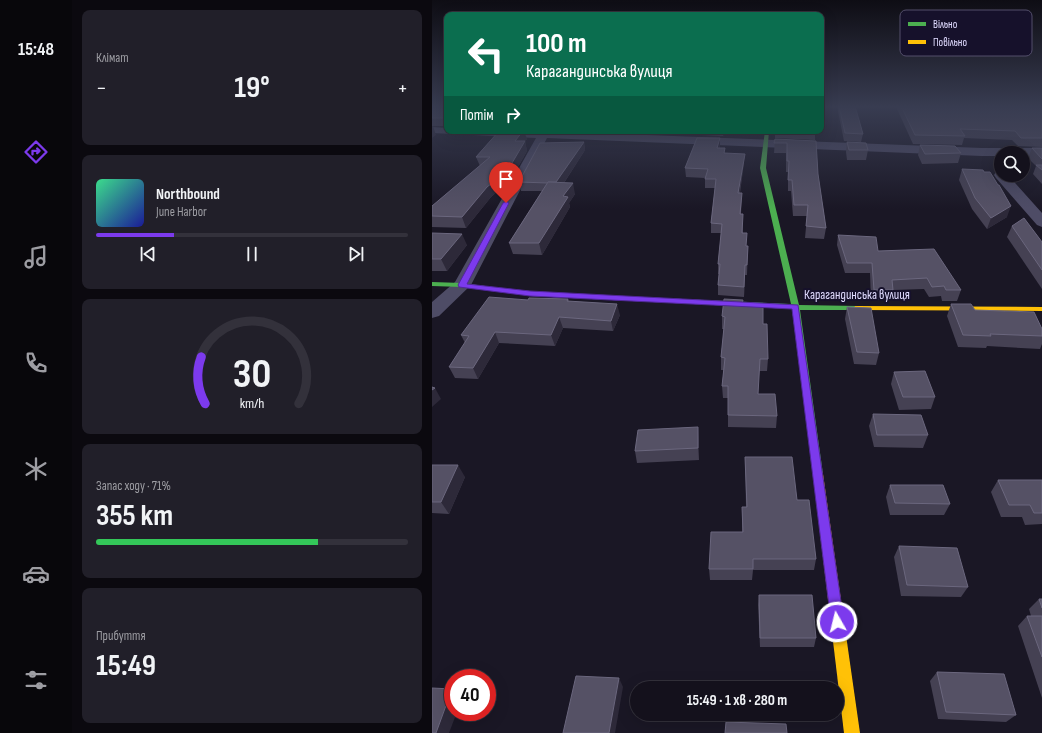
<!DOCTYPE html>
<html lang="uk">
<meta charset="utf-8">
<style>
:root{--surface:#14111c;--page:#211f29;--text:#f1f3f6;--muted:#9d9da3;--line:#33313b;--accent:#7c3aed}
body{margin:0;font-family:"Sofia Sans Condensed",sans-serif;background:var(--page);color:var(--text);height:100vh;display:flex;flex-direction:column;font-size:15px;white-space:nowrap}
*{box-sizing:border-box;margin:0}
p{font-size:13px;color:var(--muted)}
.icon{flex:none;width:22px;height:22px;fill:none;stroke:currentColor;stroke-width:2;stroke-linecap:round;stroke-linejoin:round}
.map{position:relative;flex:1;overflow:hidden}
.drawer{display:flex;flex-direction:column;gap:10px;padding:10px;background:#0b090f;width:360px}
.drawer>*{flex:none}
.hud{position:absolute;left:12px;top:12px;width:380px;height:122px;border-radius:8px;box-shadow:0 4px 16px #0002,0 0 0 1px var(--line);background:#0b6e4f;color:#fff;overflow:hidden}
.controls{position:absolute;left:562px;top:146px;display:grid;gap:8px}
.controls a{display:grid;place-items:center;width:36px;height:36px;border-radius:50%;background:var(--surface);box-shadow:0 4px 16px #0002,0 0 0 1px var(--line);font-size:20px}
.speed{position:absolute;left:12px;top:669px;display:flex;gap:8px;font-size:20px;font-weight:700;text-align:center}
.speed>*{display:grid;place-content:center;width:52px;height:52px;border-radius:50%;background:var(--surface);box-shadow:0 4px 16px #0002,0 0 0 1px var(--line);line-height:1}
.speed .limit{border:6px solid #d22;background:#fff;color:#111}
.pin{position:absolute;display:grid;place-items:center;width:34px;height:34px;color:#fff;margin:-41px -17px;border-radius:50% 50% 50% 0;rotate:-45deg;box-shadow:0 0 4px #0007}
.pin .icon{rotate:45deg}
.me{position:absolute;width:44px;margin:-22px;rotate:352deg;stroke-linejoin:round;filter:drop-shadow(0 0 3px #0008)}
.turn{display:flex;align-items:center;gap:14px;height:84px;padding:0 16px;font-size:18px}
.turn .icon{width:52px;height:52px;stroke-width:2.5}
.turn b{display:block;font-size:28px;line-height:34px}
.then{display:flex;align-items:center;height:38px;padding:0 16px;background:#0003;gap:8px;font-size:15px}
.big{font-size:30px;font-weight:700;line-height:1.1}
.drawer .tile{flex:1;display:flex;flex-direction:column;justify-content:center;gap:6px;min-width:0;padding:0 14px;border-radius:8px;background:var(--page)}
.drawer .dial{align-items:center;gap:0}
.dial svg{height:104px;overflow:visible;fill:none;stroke:var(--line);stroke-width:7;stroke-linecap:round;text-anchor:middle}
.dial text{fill:var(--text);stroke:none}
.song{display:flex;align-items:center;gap:12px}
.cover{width:48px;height:48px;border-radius:6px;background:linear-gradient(135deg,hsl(150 70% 55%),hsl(240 70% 35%))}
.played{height:4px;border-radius:2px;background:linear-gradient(90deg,var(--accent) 25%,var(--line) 25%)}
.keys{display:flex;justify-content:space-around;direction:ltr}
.heat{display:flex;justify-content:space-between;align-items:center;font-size:22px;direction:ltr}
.charge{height:6px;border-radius:3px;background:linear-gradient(90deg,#34c759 71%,var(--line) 0)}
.trip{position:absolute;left:198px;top:681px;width:214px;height:40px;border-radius:20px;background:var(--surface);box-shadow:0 4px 16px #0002,0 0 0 1px var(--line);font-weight:700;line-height:40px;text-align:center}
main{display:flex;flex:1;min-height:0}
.tabs{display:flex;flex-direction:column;width:72px;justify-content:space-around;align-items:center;background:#08070b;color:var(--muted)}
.tabs .icon{width:28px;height:28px}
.tabs .current{color:var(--accent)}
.tabs b{font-size:18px;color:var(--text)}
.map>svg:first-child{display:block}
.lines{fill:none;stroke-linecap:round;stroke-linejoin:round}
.street{fill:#4e4c66;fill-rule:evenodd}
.fast{fill:#4caf50;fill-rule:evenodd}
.slow{fill:#ffc107;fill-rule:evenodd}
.wall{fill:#454153}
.shaded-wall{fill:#2d2939}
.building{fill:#555165;stroke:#6b677e}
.route{fill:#7c3aed;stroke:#51269a}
.labels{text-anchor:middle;stroke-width:4;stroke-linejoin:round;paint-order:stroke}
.street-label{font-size:13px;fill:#e0dbff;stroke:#16112b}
.key{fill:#16112b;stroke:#534e6b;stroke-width:1}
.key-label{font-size:11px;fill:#e0dbff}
</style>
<main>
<nav class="tabs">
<b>15:48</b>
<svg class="icon current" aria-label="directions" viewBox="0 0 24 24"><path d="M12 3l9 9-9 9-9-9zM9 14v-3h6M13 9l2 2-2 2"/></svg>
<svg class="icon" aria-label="music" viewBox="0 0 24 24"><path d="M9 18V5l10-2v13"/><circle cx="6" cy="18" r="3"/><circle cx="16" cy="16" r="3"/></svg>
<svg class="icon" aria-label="phone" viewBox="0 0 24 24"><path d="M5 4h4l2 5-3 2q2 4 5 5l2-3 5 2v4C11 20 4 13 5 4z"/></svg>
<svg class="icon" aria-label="climate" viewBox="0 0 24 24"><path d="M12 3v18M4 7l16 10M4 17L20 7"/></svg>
<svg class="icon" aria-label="car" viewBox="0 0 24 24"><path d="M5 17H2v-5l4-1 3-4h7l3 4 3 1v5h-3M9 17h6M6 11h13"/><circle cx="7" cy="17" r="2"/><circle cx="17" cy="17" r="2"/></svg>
<svg class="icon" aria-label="filters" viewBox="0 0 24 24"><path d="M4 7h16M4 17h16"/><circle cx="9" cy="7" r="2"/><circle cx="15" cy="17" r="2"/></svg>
</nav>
<section class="drawer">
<div class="tile"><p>Клімат</p>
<div class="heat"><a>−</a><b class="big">19°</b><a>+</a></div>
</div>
<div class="tile">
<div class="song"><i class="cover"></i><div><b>Northbound</b><p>June Harbor</p></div></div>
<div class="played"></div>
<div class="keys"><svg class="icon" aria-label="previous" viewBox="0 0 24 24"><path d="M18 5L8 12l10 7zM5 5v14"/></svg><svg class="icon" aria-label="pause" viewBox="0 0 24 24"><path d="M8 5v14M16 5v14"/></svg><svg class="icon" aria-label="next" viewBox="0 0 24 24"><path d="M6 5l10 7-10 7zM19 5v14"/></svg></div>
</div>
<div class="tile dial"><svg viewBox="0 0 100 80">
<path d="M14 69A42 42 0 1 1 86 69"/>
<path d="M14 69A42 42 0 0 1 11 33" stroke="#7c3aed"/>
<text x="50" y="56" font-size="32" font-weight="700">30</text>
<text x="50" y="72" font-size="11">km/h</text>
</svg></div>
<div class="tile"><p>Запас ходу · 71%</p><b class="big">355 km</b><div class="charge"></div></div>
<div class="tile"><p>Прибуття</p><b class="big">15:49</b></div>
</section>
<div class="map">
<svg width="610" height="733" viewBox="0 0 610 733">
<rect width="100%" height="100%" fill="#1a1725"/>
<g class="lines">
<g class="street">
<path d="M0,127L15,128V131H111L550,148H610V156H591V153H569V156H550L115,138L39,285L7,316L0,318V302L23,282L104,138L0,133Z"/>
<path d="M569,171V175H576L610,213V227L605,225L564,178L562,175L564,172Z"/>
</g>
<path class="fast" d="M333,131H337L334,168L367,305L426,306L430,308L426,310H368L391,474L390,477L386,479L382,477L381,474L360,309L99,296L30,287L0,286V282L30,283L99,292L359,304L328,168Z"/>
<g class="slow">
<path d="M423,306L610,307V311L426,310H423L422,308Z"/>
<path d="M386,469L390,471L391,474L428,733H412L381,474L382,471Z"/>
</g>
</g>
<g class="wall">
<rect x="0" y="106" width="15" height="20"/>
<path d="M405,106H423L431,134L429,142L412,141Z"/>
<path d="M466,106H610V147L586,146L580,140L532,138L530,145L481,144L465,109Z"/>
<path d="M67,131H92L95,139L93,141L95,151L73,190H67L59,197L34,228L0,227V206L48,166L44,157Z"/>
<path d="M185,131H293L291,136Z"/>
<path d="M343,131L383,133V140L343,138Z"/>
<path d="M343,139L384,141L386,174L394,228L392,239L373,238L375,216H361L359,191H356V172H354V153H342Z"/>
<path d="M152,142L153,150L132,183L143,194L137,203L138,207L110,255L81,254L77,243L110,191H89L87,182Z"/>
<path d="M415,142L436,150L434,160H415L414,152Z"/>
<path d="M488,145L529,153L526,163L490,164L486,155Z"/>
<path d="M288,147V148L293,153L312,162L308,193H310L309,214L311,233L314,246H316L315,275H313L312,297L286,295V285L287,274H286V264L289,233H279V223L283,188H273V178L254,177L253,168Z"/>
<path d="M600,148H610V184L601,174L604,166L596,158Z"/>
<path d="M530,169L575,217L555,229L540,209L527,180Z"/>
<path d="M580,226L610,242V289L575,237Z"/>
<path d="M0,233L35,245L15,271H0Z"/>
<path d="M406,235L446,251L529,290L525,301H510L509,296L497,297L492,289L461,290L459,300H439L438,273H413L405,245Z"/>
<path d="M136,299L137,301L188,315L181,331L131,328L123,346L67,343L46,379L23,378L17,367L33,343L29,335L96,300Z"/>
<path d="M311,304L331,324L336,359L335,371H327L326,394L345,416L344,428L296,427V398H291L290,386L292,370H289V357L292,329H290V316Z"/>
<path d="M519,304L610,329V344L608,349L555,346L554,348L526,347L515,316Z"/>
<path d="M415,307L447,353L444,365L422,364L413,319Z"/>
<path d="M462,372L503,397L499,409L467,410L459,384Z"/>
<path d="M441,414L496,435L491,448L442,447L437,426Z"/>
<path d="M267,439V460L205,463L203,451Z"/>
<path d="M313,457L365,500L384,559L382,570H321L320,580H278L277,569L310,532V507H314Z"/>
<path d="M0,465L33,477L17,514L0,513Z"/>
<path d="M566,480H610V524L593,525L590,517H569L559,492Z"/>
<path d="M458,485L518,504L512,515H458L454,497Z"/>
<path d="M467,546L536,587L529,597L469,596L462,557Z"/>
<path d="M327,595L384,638L382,647H328L326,605Z"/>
<path d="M607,599H610V698L586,626L595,616H599L597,609Z"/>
<path d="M505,672L584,715L574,722L506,719L498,681Z"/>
</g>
<g class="shaded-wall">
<path d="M15,116V126H14L11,118Z"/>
<path d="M1,126L4,135L0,138V127Z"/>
<path d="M91,131H92L95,139L93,141L95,151L73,190L70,180L83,141Z"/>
<path d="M288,138V147L285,156V148Z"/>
<path d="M152,142L153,150L126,192L124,183Z"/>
<path d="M313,154L312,162L306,202V193Z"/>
<path d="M64,180L67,190L59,197L34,228L30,217L55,187Z"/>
<path d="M141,183L143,194L137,203L138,207L110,255L107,243L131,196Z"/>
<path d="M579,206L575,217L555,229L559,218Z"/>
<path d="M30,234L35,245L15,271L9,259Z"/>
<path d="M313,265V275L312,297V287Z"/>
<path d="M185,304L188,315L181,331L179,321Z"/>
<path d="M127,317L131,328L123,346L119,335Z"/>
<path d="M63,332L67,343L46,379L41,368Z"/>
<path d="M3,388L9,399L0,407V390Z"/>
<path d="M266,427L267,439V460L266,448Z"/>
<path d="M26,465L33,477L17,514L9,502Z"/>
<path d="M187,678L191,687L183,733H177Z"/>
<path d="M20,689L21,691V712H25L17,733H4Z"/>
</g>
<g class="building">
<path d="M0,106H15V116L11,118H0Z"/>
<path d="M407,106H423L431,134L413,133Z"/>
<path d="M469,106H610V138H589L583,131L528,129L533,136L483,135Z"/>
<path d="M67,131H91L83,141H93L70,180H64L55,187L30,217L0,216V206L58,157H44Z"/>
<path d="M343,131H383V133L343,132Z"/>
<path d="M265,138H288L285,148H293L292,153L313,154L306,193H310L308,214H311L310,233H315L314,246H316L315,265H313L312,287L286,285L288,264H286L290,224L279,223L284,179H273L276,169L253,168Z"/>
<path d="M343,139L384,141L386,174L394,228L374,226L376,205H362L360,180H356L357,161H355V143H342Z"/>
<path d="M152,142L124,182H116V183L87,182L108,143Z"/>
<path d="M415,142L434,143L436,150H417Z"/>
<path d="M488,145L523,146L529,153L493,154Z"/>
<path d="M600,148H610V159Z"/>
<path d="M604,165H610V170Z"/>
<path d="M530,169L551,170L552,172H558L566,185H567L579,206L559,218L543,198Z"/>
<path d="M116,182L141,183L131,196L136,197L107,243H77Z"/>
<path d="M592,218L610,242V270L580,226Z"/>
<path d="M0,233L30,234L9,259H0Z"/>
<path d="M406,235L444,237L446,251L502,249L529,290H514L512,286L500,287L495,278L460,280L461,290H442L440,263H415Z"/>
<path d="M57,297L96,300L97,298L136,299L135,301L185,304L179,321L127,317L119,335L63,332L41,368L17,367L37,336L29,335Z"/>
<path d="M292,299L311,300L310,304L331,305V324H335L336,359H328L326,394H343L345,416L296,415V386H290L293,358L289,357L293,317L290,316Z"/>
<path d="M519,304H539L543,310L602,312L610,329V336L558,334L559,336L531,335Z"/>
<path d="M415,307L439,308L447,353L425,352Z"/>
<path d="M493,371L503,397H471L462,372Z"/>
<path d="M0,387L3,388L0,390Z"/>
<path d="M441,414L489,415L496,435H445Z"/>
<path d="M266,427V448L203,451L206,430Z"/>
<path d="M313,457H360L365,500H377L384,559H321V569H277L279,532H311L310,507H315Z"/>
<path d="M0,465H26L9,502H0Z"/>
<path d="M566,480H610V513H602L598,505H577Z"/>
<path d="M458,485H511L518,504L463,503Z"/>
<path d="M467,546L525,548L536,587L475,585Z"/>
<path d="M327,595H380L384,638H328Z"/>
<path d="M607,599H610V608Z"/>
<path d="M595,616H610V657Z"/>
<path d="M505,672L572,674L584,715L514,712Z"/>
<path d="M144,676L187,678L177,733H131Z"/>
<path d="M0,688L20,689L4,733H0Z"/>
<path d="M294,722L354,724L355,733H293Z"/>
</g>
<linearGradient id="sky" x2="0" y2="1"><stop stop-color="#0e0d14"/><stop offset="0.51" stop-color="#383c51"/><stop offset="1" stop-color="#383c51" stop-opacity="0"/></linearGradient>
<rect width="610" height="209" fill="url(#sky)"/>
<path class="route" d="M74,201L77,203L35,284L98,291L366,305L412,622L410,627L405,629L401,627L399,622L360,309L98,296L27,287L26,285L71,203Z"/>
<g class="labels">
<g class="street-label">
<text x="425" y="299">Карагандинська вулиця</text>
</g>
</g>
<rect x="468" y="10" width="132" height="46" rx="6" class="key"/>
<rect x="476" y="22" width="18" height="4" fill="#4caf50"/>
<rect x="476" y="40" width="18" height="4" fill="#ffc107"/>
<g class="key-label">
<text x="501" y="28">Вільно</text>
<text x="501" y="46">Повільно</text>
</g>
</svg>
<div class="controls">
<a><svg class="icon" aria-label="search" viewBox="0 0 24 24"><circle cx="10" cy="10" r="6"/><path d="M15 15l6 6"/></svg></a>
</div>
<div class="speed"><div class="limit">40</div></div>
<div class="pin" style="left:74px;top:203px;background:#d93025"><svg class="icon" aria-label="arrive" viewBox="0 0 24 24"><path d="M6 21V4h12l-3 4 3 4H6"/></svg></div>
<svg class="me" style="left:405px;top:622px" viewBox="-20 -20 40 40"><circle r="17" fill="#7c3aed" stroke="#fff" stroke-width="3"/><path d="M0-11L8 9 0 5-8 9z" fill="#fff"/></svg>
<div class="trip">15:49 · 1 хв · 280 m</div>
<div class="hud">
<div class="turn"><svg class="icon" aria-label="left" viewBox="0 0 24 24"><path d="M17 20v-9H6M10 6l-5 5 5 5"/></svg><div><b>100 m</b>Карагандинська вулиця</div></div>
<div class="then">Потім<svg class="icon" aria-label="right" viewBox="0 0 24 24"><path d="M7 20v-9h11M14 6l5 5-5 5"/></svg></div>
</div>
</div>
</main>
